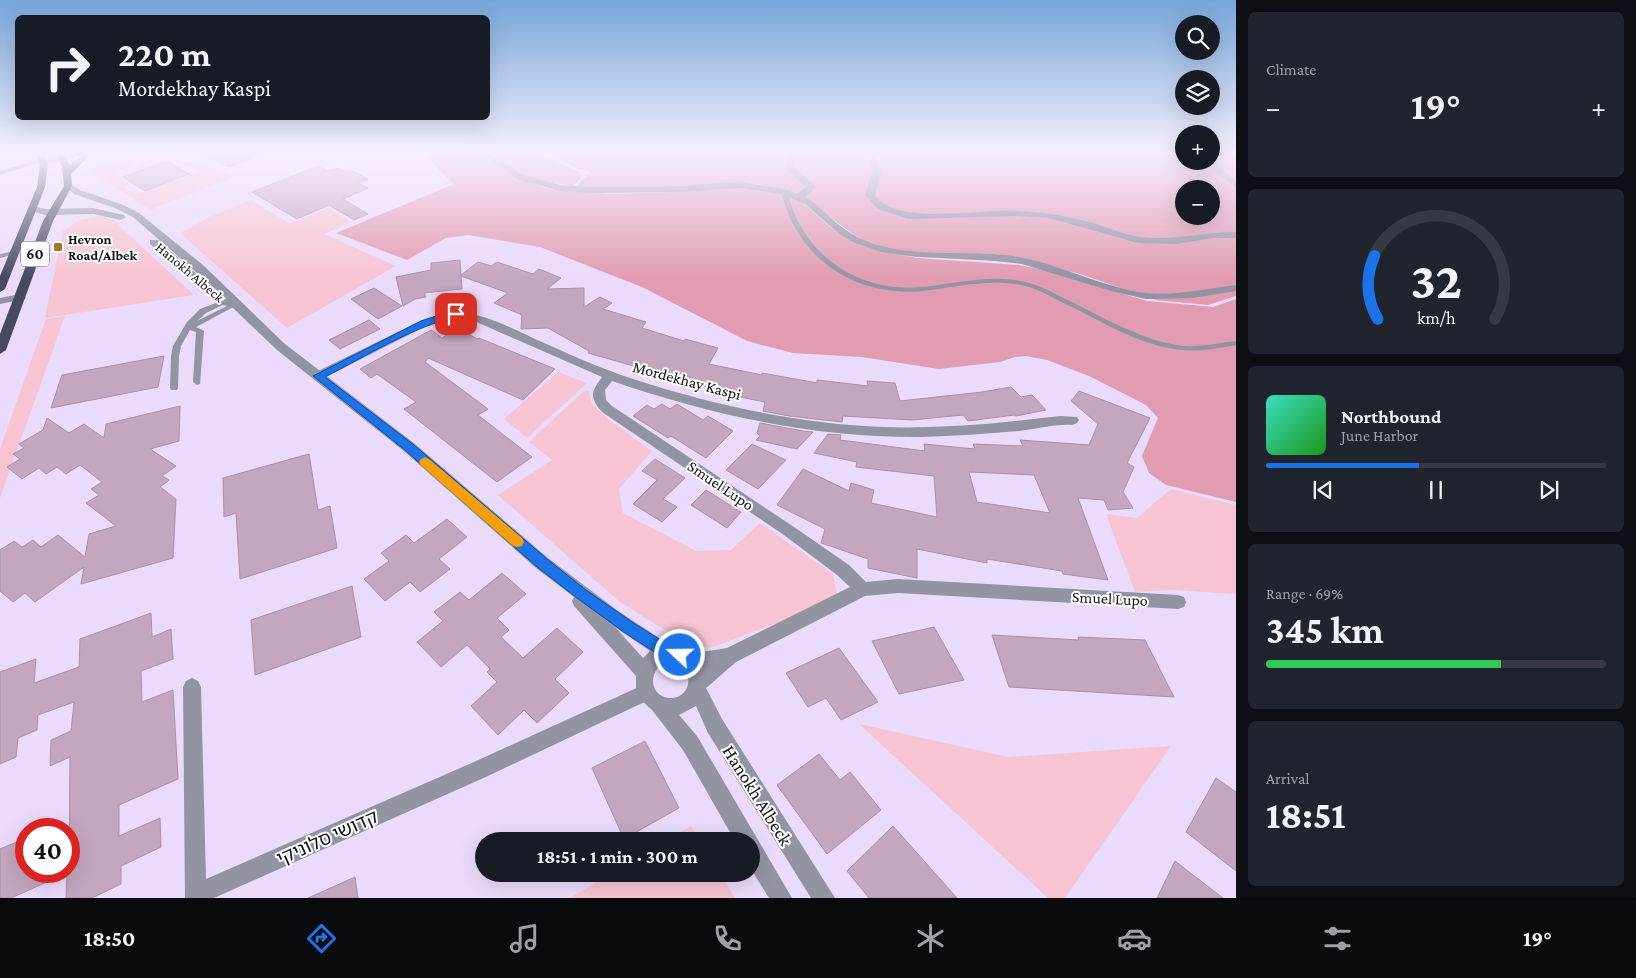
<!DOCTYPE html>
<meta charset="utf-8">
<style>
:root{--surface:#171b24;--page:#20242c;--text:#f1f3f6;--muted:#9ea1a6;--line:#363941;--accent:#1a73e8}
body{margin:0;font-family:"Crimson Pro","Noto Sans Hebrew",serif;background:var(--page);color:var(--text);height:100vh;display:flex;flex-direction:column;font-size:19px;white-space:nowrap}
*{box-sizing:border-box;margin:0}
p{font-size:16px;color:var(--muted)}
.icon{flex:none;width:28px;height:28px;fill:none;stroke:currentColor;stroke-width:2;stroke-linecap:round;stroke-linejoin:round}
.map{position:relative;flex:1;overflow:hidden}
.details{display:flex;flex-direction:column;gap:12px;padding:12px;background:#0d0f14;width:400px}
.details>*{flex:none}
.banner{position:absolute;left:15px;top:15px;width:475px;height:105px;border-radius:8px;box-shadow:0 5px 20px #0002;background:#171b24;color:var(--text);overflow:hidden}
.fabs{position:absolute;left:1175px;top:15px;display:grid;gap:10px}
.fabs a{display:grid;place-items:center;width:45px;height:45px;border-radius:50%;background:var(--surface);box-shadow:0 5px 20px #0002;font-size:25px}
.speed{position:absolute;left:15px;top:818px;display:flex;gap:10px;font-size:25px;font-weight:700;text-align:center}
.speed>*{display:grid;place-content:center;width:65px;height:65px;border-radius:50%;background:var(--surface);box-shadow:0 5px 20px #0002;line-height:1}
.speed .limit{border:8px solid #d22;background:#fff;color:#111}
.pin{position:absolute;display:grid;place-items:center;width:42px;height:42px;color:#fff;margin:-21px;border-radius:10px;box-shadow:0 2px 8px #0006}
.me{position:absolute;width:55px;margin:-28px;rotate:291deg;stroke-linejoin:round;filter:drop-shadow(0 0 4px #0008)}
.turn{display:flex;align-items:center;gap:18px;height:105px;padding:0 20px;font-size:22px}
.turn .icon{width:65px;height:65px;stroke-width:2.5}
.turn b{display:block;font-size:35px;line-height:42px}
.big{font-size:38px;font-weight:700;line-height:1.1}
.details .tile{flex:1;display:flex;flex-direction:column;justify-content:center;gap:8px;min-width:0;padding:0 18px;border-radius:8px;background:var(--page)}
.details .dial{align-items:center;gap:0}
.dial svg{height:130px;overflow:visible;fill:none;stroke:var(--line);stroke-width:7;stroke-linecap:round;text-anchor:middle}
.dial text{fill:var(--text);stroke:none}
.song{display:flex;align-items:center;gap:15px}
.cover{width:60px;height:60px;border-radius:8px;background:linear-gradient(135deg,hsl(170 70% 55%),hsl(120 70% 35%))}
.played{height:5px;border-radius:2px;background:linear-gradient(90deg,var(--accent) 45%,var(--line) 45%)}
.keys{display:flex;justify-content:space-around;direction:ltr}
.heat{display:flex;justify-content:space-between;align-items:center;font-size:28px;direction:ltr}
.charge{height:8px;border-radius:4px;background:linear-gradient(90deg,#34c759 69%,var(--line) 0)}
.trip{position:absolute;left:475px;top:832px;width:285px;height:50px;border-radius:25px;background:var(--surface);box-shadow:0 5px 20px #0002;font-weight:700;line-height:50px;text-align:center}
.tab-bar{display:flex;height:80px;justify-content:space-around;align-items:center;background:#090b0e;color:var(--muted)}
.tab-bar .icon{width:35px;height:35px}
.tab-bar .current{color:var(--accent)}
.tab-bar b{font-size:22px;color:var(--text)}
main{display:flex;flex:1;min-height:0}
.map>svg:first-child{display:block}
.green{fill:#f7c4d3}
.forest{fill:#e19cb2;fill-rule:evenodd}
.building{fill:#c4a6be;stroke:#ac90a6;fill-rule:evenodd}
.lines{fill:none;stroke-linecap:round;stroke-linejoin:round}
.service{fill:#9294a2;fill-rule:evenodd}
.minor{fill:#9294a2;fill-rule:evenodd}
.tertiary{fill:#9294a2;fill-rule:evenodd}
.trunk{fill:#474963;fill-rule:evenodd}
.route{fill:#1a73e8;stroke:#114b97}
.slow{fill:#f59e0b}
.poi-dot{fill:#a37628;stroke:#fff;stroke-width:2}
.labels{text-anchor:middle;stroke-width:4;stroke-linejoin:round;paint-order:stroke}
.far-poi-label{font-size:14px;font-weight:bold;fill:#140f1a;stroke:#fff;text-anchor:start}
.far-street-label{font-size:14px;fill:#140f1a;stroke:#fff}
.shield{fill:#fff;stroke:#5a575f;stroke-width:1}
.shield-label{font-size:15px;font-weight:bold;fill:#140f1a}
.street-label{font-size:16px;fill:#140f1a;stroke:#fff}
.near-street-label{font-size:19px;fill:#140f1a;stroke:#fff}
</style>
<main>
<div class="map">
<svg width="1236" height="898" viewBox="0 0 1236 898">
<rect width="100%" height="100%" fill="#eadafb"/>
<g class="green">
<path d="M170,156L234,177L150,210L88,169L135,158L130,166L113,173L129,184L124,187L136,194L199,172L173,159L124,176L120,174L144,165L142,163V157Z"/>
<path d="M251,200L290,224L327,208L351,222L324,234L396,266L287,328L180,233L210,217Z"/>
<path d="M100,216L113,220L194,295L45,318L63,231L80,220Z"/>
<path d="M65,316L0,498V449L46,319Z"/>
<path d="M558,372L587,383L527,438L504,419Z"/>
<path d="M585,390L589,391L592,404L608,419L652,451L619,489L623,513L696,551L731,550L760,523L833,574L837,595L786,620L710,648L692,644L660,627L620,602L498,495L552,460L529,442Z"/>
<path d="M1171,489L1236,505V594L1172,590L1135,592L1106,514L1137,518Z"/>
<path d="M859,724L1008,757L1171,746L1065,898H1048Z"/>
<path d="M691,826L700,841H665Z"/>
<path d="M610,874H720L735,898H570Z"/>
</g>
<g class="forest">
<path d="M422,153H478L517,177L545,188L571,191L612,194L675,192L734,187L770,191L793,197L802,202L835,231L854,242L876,248L853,234L800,195L757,184L574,188L590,172C575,169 565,164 556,153H1184V161H1211V153H1236V296L1208,305L1156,300L1077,273L1030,263L957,259L889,252L917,258L1019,265L1045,270L1147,301L1213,307L1236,299V502L1166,485L1149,473L1142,456L1158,418L1146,405L1089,376L1047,360L1026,356L1015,357L1000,362L939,369L862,357L793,353L747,341L642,287L540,247L468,235L446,238L407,260L336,233L454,184ZM1184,189H1211V216H1184Z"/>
<path d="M492,153H540L579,172L582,177L573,186C537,182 519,178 492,153Z"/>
</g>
<g class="building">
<path d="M199,153H264V154L229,167Z"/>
<path d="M168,161L189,174L145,191L123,177Z"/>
<path d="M318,166L328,171L338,168L345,171L350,170L368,179L358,183L368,188L343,199L368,214L354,220L329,205L297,219L252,192Z"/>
<path d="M460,260L461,275L478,262L491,266L497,262L533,274L539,269L561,278L547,289L584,288V307L600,297L612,303L603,309L646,322L642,328L684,341L685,339L718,348L709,364L762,375V373L817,383V380L868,386L867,381L895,383L900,401L982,392L1011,387L1021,397L1032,395L1046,410L1016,416L1014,415L968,421L963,415L912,420L843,416L842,422L789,416L763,411L765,402L710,391L711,388L588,353L589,351L548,328L521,329L522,315L494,303L508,293L461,276L462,289L424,293L426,297L415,299L403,306L396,277L431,270V263Z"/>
<path d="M374,288L402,306L378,319L351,299Z"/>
<path d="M369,320L380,329L340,349L329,340Z"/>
<path d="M458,328L477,339L479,338L555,369L523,400L428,358L425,362L488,409L478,415L532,457L497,482L404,409L416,402L377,374L371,378L360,369L431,330L442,338Z"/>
<path d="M164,356L158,387L51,408L62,375Z"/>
<path d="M1079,391L1150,418L1127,463L1134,467L1123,492L1133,508L1108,510L1104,500L1078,498L1108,580L1063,574L1062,571L987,559V563L917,549V578L868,568V559L821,543L825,529L777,505L803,469L849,491L851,483L874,490L871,503L937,517L934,476L856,467L857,462L814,453L828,434L841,435L840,440L925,451L924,444L975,449L973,444L1023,446L1020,440L1089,445L1098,424L1071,401ZM969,472L1034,475L1050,513L977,502Z"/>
<path d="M662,404L670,409L677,404L703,420L708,416L733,431L706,458L671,436L668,438L633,416L647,405L654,409Z"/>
<path d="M180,406L179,441L150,449L176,466L162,476L169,480L160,487L176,499L173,558L81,584L84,567L35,602L25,593L13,602L0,591V550L14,541L22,547L33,540L41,547L58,535L85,557L89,534L116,526L86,503L99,495L91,489L102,482L80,465L66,474L57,467L46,474L39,468L22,479L7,467L20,459L13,454L24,448L19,444L43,430L47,418L69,433L84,424L104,438L106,424Z"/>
<path d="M760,423L803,431L813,432L797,449L756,440L760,436L757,433Z"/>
<path d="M752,444L786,460L758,489L726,470Z"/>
<path d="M309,454L318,510L330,506L337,548L240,579L236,513L224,517L223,478Z"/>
<path d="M655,459L685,478L663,499L677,507L662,522L633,504L657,480L642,471Z"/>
<path d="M706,490L741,512L727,528L691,505Z"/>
<path d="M447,519L467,537L439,559L450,569L420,592L410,582L385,601L364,579L389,561L381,553L406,535L414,543Z"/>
<path d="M502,573L526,594L497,618L509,630L501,637L523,658L557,628L583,652L555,679L569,693L537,723L524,710L498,735L471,706L497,682L487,672L490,669L467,645L441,667L417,642L443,621L434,612L460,592L469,600Z"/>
<path d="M352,586L361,637L255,675L251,620Z"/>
<path d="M151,613L152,637L171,629L173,659L141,671L142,702L173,690L178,779L119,805V836L160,818L161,847L121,866V884L92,898H66L67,873L11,898H0V849L24,839L23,856L26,855V871H69L70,757L50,766L51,740L71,731L74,702L38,715L37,730L18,738L16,757L0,764V672L36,659L34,683L79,667L80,639Z"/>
<path d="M934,627L964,680L899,694L872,641Z"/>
<path d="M992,635L1079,640L1078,637L1145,640L1174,697L1009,687Z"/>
<path d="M839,648L878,702L841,720L826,698L808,707L786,673Z"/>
<path d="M645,741L679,808L624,839L592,768Z"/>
<path d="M819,754L840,780L850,772L881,810L827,854L777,785Z"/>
<path d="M1216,778L1236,792V871L1186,832Z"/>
<path d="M893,826L957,898H869L847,871Z"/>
<path d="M1175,861L1223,898H1157Z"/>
<path d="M355,877L358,898H308Z"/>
</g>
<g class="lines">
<g class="service">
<path d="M42,158L44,159V161L0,175V171Z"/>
<path d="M784,190L787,192C791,205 795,218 803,230C829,272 876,292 923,287C958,283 994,273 1029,283C1044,287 1057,295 1070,301C1104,318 1146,342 1183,346C1201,347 1219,343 1236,341V345C1219,348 1201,352 1183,350C1144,347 1108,325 1074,308C1058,301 1042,290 1025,286C992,278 957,287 923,291C873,296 823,275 797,231C789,218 785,205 781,192Z"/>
<path d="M14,251L16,252V254L0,258V254Z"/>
<path d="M229,298L232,300L231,301L206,313L197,321L233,303H237L239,304L196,327L204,331L200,384L197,385L193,382L196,332L190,330L181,346L179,356L178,388L177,390H171L170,388L171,356L173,346L187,322L200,309Z"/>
</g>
<g class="minor">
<path d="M480,153H489L523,175L560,185L593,187L679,186L740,182L784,189L797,194L806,187L788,171L786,164C791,155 796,153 806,153L794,164L795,168L815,186L812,192L805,197L811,200C826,213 841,229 859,238C909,262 971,247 1024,258C1065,267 1104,287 1145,293C1175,296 1207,289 1236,285V291L1193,298L1146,299L1111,291L1022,264L987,260L917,257L881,252L853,242L838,233L805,204L782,194L740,188L679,192L593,193L560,191L517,179Z"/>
<path d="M859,153C873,152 875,157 881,169L875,195C893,223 965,212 995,211C1030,210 1059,214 1093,223C1109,228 1125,235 1141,237C1173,241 1204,232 1236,232V238H1213L1176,244L1138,243L1049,218L1016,216L909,219L878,209L865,195L873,169L868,159Z"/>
<path d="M1202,161H1211L1236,181V188Z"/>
<path d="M21,294L26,297L25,299L0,304V298Z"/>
<path d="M457,312C485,314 510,327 535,339C567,353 599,368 633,379C713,405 799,424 884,427C943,429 1002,423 1060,416L1077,417L1079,420L1077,423L1072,425C1054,424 1037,429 1019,431C987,434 954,436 921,437C816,438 711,415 612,381L605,390L606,400L612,406L794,527L849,565L866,582L898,579L1178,595L1184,597L1186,602L1184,607L1178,609L898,593L865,596L736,662L705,689L699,692L693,689L690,683L693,677L704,667L689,669L683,667L680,661L683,655L727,648L850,587L837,575L784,535L602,412C589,397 591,392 602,377L472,320L448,319L428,325L322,379H314L312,376L314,373L420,321L444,313Z"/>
<path d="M192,678L198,681L201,687L206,879L474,762L641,686L647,683L653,686L656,692L653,698L488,776L214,898H185L183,687L186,681Z"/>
</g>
<g class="tertiary">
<path d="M72,153H84C76,159 46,166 38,160L42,157Z"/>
<path d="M68,183L80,190L121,204L139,213L203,265L285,344L415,444L548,558L618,611L670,645L688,649L696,655L706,672V688L722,719L835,898H811L708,733L696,706L679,715L697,736L792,898H769L751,869V841H735L683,750L652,710L642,701L636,688V676L574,606L572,601L574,597L536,568L405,452L277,350L232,307L218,304L150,244V240H158L225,299L228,300L133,217L115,208L74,194L64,186ZM615,627L650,651L643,658ZM671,661C696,664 693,700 669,698C646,695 649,664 671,661Z"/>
<path d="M33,206L45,209L93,208L124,215L126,217L121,220L93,214L45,215L30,211L28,209Z"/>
</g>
<g class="trunk">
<path d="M35,153H43L48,164L45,187L5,289L0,292V276L37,187L40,164Z"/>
<path d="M55,153H63L70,165L84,153H92L71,174L72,186L53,221L6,350L0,354V334L43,221L64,186L62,166Z"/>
</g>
</g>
<linearGradient id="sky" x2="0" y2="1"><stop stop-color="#75a5d8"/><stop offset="0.55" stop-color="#f6eefd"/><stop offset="1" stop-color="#f6eefd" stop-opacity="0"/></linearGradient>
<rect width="1236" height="278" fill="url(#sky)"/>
<path class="route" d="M456,312L460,314L459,316C412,327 368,355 325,377L414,445L547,559L586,590L635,624L672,647L686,651L688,655L686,660L680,662L664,658L625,633L577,598L537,567L406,451L313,376L421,321L442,314Z"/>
<path class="slow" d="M425,457L429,459L522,538L524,542L522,546L517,547L513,546L421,465L419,462L421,459Z"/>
<rect class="poi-dot" x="53" y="242" width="10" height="10" rx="2.5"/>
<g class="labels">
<g class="far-poi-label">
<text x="68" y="244">Hevron<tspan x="68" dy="16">Road/Albek</tspan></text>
</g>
<g class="far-street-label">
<text transform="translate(190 272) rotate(40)" y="5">Hanokh Albeck</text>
</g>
<rect class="shield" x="21" y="241.5" width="28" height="25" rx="4"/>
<g class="shield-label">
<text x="35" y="259">60</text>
</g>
<g class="street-label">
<text transform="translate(687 380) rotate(15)" y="6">Mordekhay Kaspi</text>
<text transform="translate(721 485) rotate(34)" y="6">Smuel Lupo</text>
<text transform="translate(1110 598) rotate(3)" y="6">Smuel Lupo</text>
</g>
<g class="near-street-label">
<text transform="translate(758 795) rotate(58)" y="7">Hanokh Albeck</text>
<text transform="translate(327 837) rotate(-24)" y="7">קדושי סלוניקי</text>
</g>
</g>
</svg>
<div class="fabs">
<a><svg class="icon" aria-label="search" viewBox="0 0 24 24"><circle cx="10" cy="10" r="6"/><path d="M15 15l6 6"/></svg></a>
<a><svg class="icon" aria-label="layers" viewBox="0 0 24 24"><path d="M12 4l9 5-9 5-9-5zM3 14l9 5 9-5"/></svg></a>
<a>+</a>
<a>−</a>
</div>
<div class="speed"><div class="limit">40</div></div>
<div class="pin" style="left:456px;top:314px;background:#d93025"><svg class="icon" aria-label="arrive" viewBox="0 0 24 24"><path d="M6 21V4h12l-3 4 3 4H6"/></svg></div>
<svg class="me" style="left:680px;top:655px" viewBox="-20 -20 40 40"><circle r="17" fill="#1a73e8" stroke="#fff" stroke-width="3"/><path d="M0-11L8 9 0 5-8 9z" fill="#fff"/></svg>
<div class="trip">18:51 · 1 min · 300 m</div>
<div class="banner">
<div class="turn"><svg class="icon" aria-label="right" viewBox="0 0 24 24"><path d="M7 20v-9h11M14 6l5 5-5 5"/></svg><div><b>220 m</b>Mordekhay Kaspi</div></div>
</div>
</div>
<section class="details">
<div class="tile"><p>Climate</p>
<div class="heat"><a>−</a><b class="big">19°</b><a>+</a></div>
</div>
<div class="tile dial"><svg viewBox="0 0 100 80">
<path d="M14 69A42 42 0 1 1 86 69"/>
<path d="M14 69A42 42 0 0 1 12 30" stroke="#1a73e8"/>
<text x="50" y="56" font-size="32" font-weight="700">32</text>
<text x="50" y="72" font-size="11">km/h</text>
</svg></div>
<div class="tile">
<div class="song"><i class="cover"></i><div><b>Northbound</b><p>June Harbor</p></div></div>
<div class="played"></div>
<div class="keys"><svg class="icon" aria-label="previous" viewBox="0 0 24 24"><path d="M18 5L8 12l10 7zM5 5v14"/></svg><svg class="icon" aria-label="pause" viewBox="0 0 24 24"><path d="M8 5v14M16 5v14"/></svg><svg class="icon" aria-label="next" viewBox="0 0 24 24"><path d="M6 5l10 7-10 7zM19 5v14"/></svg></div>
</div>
<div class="tile"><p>Range · 69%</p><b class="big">345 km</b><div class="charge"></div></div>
<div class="tile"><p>Arrival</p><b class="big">18:51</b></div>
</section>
</main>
<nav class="tab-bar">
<b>18:50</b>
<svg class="icon current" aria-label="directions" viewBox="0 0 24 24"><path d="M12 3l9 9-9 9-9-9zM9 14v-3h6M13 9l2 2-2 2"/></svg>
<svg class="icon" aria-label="music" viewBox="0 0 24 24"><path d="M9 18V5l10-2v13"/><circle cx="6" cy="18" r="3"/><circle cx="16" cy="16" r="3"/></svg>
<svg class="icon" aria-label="phone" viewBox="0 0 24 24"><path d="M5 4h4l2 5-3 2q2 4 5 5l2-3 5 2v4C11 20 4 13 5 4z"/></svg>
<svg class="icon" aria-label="climate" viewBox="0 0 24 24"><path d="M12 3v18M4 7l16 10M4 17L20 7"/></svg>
<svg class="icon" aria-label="car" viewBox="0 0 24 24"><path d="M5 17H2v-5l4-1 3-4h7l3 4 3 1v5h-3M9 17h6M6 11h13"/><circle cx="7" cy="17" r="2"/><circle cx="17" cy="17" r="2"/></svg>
<svg class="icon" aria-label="filters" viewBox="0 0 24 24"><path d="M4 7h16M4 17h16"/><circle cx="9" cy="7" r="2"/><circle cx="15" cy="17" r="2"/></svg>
<b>19°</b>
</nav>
